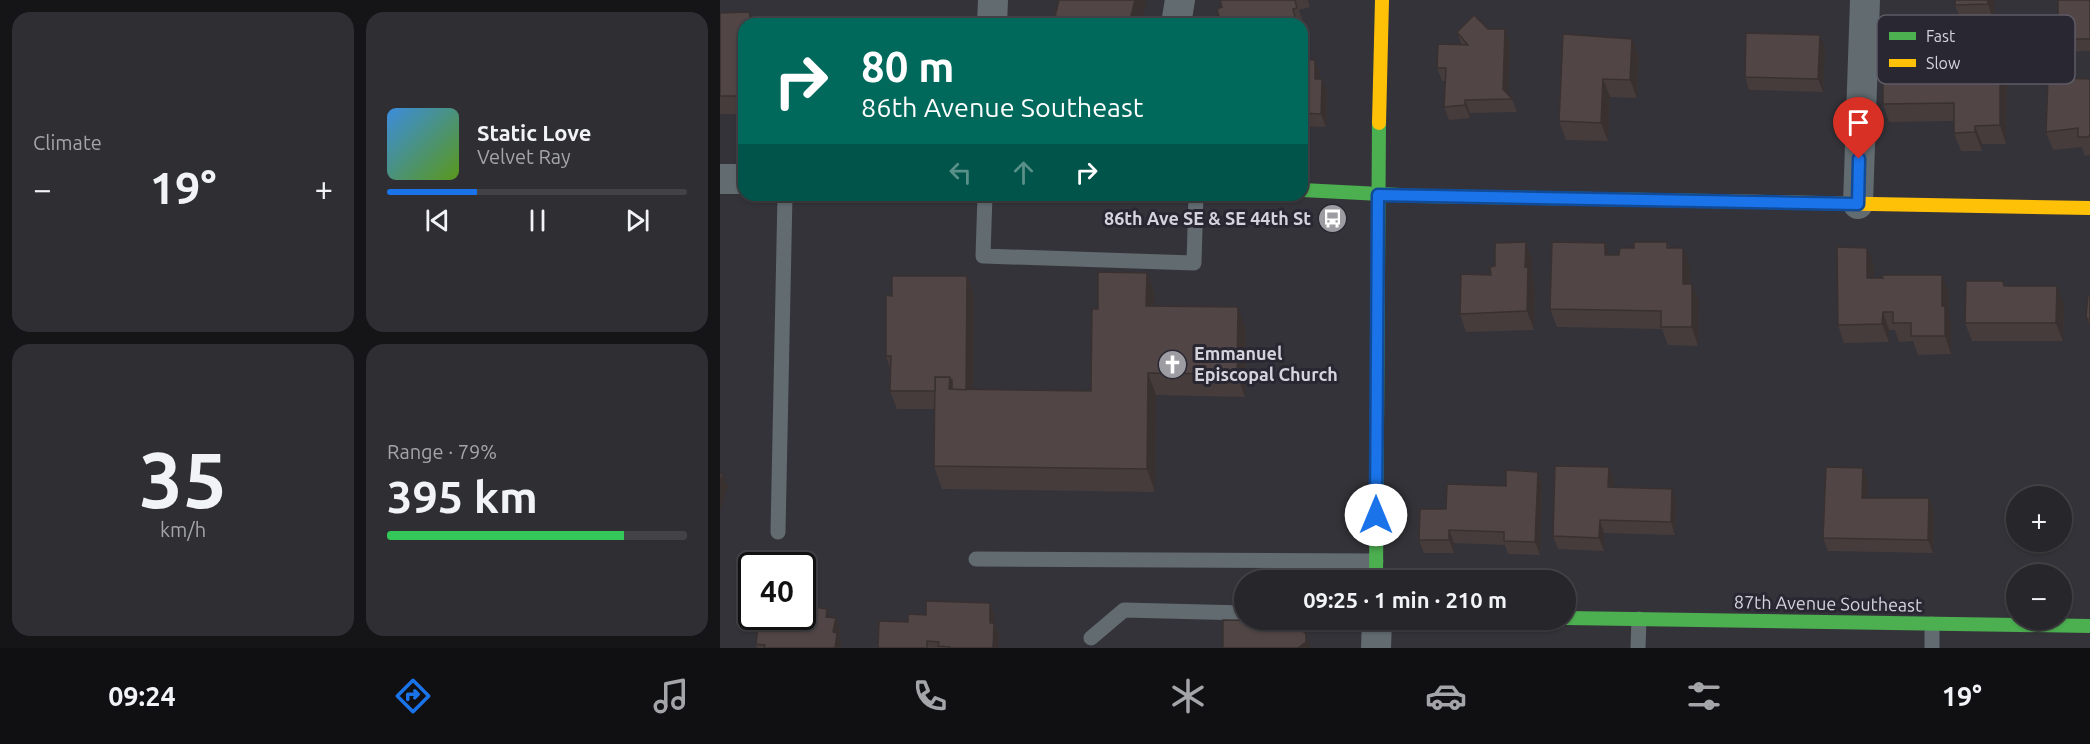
<!DOCTYPE html>
<meta charset="utf-8">
<style>
:root{--surface:#27262b;--page:#2f2e33;--text:#f1f3f6;--muted:#a4a5a9;--line:#434347;--accent:#1a73e8}
body{margin:0;font-family:Ubuntu,sans-serif;background:var(--page);color:var(--text);height:100vh;display:flex;flex-direction:column;font-size:22px;white-space:nowrap}
*{box-sizing:border-box;margin:0}
p{font-size:20px;color:var(--muted)}
.icon{flex:none;width:33px;height:33px;fill:none;stroke:currentColor;stroke-width:2;stroke-linecap:round;stroke-linejoin:round}
.map{position:relative;flex:1;overflow:hidden}
.details{display:flex;flex-direction:column;gap:12px;padding:12px;background:#151518;width:720px}
.details>*{flex:none}
.banner{position:absolute;left:18px;top:18px;width:570px;height:183px;border-radius:18px;box-shadow:0 2px 4px #0004,0 0 0 2px var(--line);background:#00695c;color:#fff;overflow:hidden}
.tools{position:absolute;left:1286px;top:486px;display:grid;gap:12px}
.tools a{display:grid;place-items:center;width:66px;height:66px;border-radius:50%;background:var(--surface);box-shadow:0 2px 4px #0004,0 0 0 2px var(--line);font-size:30px}
.speed{position:absolute;left:18px;top:552px;display:flex;gap:12px;font-size:30px;font-weight:700;text-align:center}
.speed>*{display:grid;place-content:center;width:78px;height:78px;border-radius:50%;background:var(--surface);box-shadow:0 2px 4px #0004,0 0 0 2px var(--line);line-height:1}
.speed .limit{border:3px solid #111;border-radius:9px;background:#fff;color:#111}
.pin{position:absolute;display:grid;place-items:center;width:51px;height:51px;color:#fff;margin:-62px -26px;border-radius:50% 50% 50% 0;rotate:-45deg;box-shadow:0 0 6px #0007}
.pin .icon{rotate:45deg}
.me{position:absolute;width:66px;margin:-33px;rotate:0deg;stroke-linejoin:round;filter:drop-shadow(0 0 4px #0008)}
.turn{display:flex;align-items:center;gap:21px;height:126px;padding:0 24px;font-size:27px}
.turn .icon{width:78px;height:78px;stroke-width:2.5}
.turn b{display:block;font-size:42px;line-height:51px}
.lanes{display:flex;align-items:center;height:57px;padding:0 24px;background:#0003;justify-content:center;gap:30px;direction:ltr}
.lanes .off{opacity:.35}
.big{font-size:45px;font-weight:600;line-height:1.1}
.details .widget{flex:1;display:flex;flex-direction:column;justify-content:center;gap:9px;min-width:0;padding:0 21px;border-radius:18px;background:var(--page)}
.details .dial{align-items:center;gap:0}
.dial b{font-size:78px;line-height:1}
.song{display:flex;align-items:center;gap:18px}
.cover{width:72px;height:72px;border-radius:9px;background:linear-gradient(135deg,hsl(210 70% 55%),hsl(90 70% 35%))}
.played{height:6px;border-radius:3px;background:linear-gradient(90deg,var(--accent) 30%,var(--line) 30%)}
.keys{display:flex;justify-content:space-around;direction:ltr}
.heat{display:flex;justify-content:space-between;align-items:center;font-size:33px;direction:ltr}
.charge{height:9px;border-radius:4px;background:linear-gradient(90deg,#34c759 79%,var(--line) 0)}
.details .tiles{flex:1;display:grid;gap:12px;grid-template-columns:repeat(2,1fr)}
.trip{position:absolute;left:514px;top:570px;width:342px;height:60px;border-radius:30px;background:var(--surface);box-shadow:0 2px 4px #0004,0 0 0 2px var(--line);font-weight:600;line-height:60px;text-align:center}
.menu{display:flex;height:96px;justify-content:space-around;align-items:center;background:#100f11;color:var(--muted)}
.menu .icon{width:42px;height:42px}
.menu .selected{color:var(--accent)}
.menu b{font-size:27px;color:var(--text)}
main{display:flex;flex:1;min-height:0}
.map>svg:first-child{display:block}
.lines{fill:none;stroke-linecap:round;stroke-linejoin:round}
.lane{stroke:#616b70;stroke-width:15}
.street{stroke:#616b70;stroke-width:30}
.fast{stroke:#4caf50;stroke-width:14}
.slow{stroke:#ffc107;stroke-width:14}
.wall{fill:#463c3b}
.shaded-wall{fill:#393130}
.building{fill:#514645;stroke:#393130;stroke-width:1.5}
.route-casing{stroke:#114b97;stroke-width:15}
.route{stroke:#1a73e8;stroke-width:10}
.labels{text-anchor:middle;stroke-width:6;stroke-linejoin:round;paint-order:stroke}
.poi-label{font-size:18px;font-weight:bold;fill:#d5d4dc;stroke:#292732;text-anchor:end}
.street-label{font-size:18px;fill:#d5d4dc;stroke:#292732}
.key{fill:#292732;stroke:#5d5b65;stroke-width:1.5}
.key-label{font-size:16px;fill:#d5d4dc}
</style>
<main>
<section class="details">
<div class="tiles">
<div class="widget"><p>Climate</p>
<div class="heat"><a>−</a><b class="big">19°</b><a>+</a></div>
</div>
<div class="widget">
<div class="song"><i class="cover"></i><div><b>Static Love</b><p>Velvet Ray</p></div></div>
<div class="played"></div>
<div class="keys"><svg class="icon" aria-label="previous" viewBox="0 0 24 24"><path d="M18 5L8 12l10 7zM5 5v14"/></svg><svg class="icon" aria-label="pause" viewBox="0 0 24 24"><path d="M8 5v14M16 5v14"/></svg><svg class="icon" aria-label="next" viewBox="0 0 24 24"><path d="M6 5l10 7-10 7zM19 5v14"/></svg></div>
</div>
<div class="widget dial"><b>35</b><p>km/h</p></div>
<div class="widget"><p>Range · 79%</p><b class="big">395 km</b><div class="charge"></div></div>
</div>
</section>
<div class="map">
<svg width="1370" height="648" viewBox="0 0 1370 648">
<rect width="100%" height="100%" fill="#343339"/>
<g class="lines">
<g class="lane">
<path d="M265,195L263,256L474,263L476,195"/>
<path d="M58,532L65,195"/>
<path d="M256,559L656,561"/>
<path d="M371,638L404,610L525,613"/>
<path d="M918,648L919,619"/>
<path d="M1212,648V624"/>
</g>
<g class="street">
<path d="M272,24L273,0"/>
<path d="M456,24L460,0"/>
<path d="M0,179H24"/>
<path d="M1138,204L1145,0"/>
<path d="M656,648L657,620"/>
</g>
<g class="fast">
<path d="M582,190L700,196L991,201"/>
<path d="M656,580L659,123"/>
<path d="M846,618L1370,626"/>
</g>
<g class="slow">
<path d="M659,123L662,0"/>
<path d="M991,201L1370,208"/>
</g>
</g>
<g class="wall">
<path d="M500,0H588L590,7L579,10L582,20L577,22L502,7Z"/>
<path d="M1235,0H1275L1274,22L1242,23L1235,5Z"/>
<path d="M1370,0V51L1343,52L1338,39Z"/>
<path d="M29,12L34,24H24V114H0V13Z"/>
<path d="M335,16L421,24H338Z"/>
<path d="M768,29L790,42L788,95L792,99L797,112L750,113V118L729,120L724,107L725,81H722L717,68L742,45L737,32Z"/>
<path d="M912,39L919,57L917,98L890,97L888,141L846,140L839,121Z"/>
<path d="M1105,48L1103,92L1029,90L1025,77Z"/>
<path d="M582,59L595,60L600,73V79L607,92L606,127L582,126V130Z"/>
<path d="M1287,59L1286,144H1262V151H1241L1234,133V121L1169,122L1163,104Z"/>
<path d="M1370,79V155L1365,156L1362,147L1333,150L1326,132Z"/>
<path d="M806,242L812,260V277L815,285L814,330L746,332L740,314L771,275L775,266Z"/>
<path d="M947,242L950,248L970,266V284H972L979,302L978,346L948,345L942,329L837,327L830,309L885,243L889,255H899L914,248Z"/>
<path d="M1147,248L1154,266V278L1229,293V317L1231,324V354L1198,355L1193,341L1179,342L1175,330H1169V342L1124,343L1118,325Z"/>
<path d="M427,273L435,295V306L526,330L525,397L436,395L435,492L222,489L214,466L215,409H177L170,391V368L166,356L172,296L247,276L254,295L253,390L371,391L378,309Z"/>
<path d="M1344,304L1343,341H1252L1245,323Z"/>
<path d="M889,467L894,480L893,487L956,502L955,535L884,533V551L838,549L833,536Z"/>
<path d="M818,472L822,485L820,555L788,554L785,545L734,543V553H704L699,540L726,509L786,486Z"/>
<path d="M1148,481L1147,498L1214,511L1213,553L1108,551L1103,538Z"/>
<path d="M270,603L275,616V624L279,636L278,648H158L206,615Z"/>
<path d="M111,618H116L120,631L119,638L122,646L121,648H37L36,644L49,621Z"/>
</g>
<g class="shaded-wall">
<path d="M415,0H427L421,24H409Z"/>
<path d="M1268,0H1275L1274,22L1268,4Z"/>
<path d="M29,12L34,24H31Z"/>
<path d="M785,29L790,42L788,99L783,89Z"/>
<path d="M1100,35L1105,48L1103,92L1098,79Z"/>
<path d="M912,39L919,57L917,98L910,80Z"/>
<path d="M1280,40L1287,59L1286,144L1280,125Z"/>
<path d="M595,60L600,73L599,91L595,79Z"/>
<path d="M602,79L607,92L606,127L601,114Z"/>
<path d="M883,79L890,97L888,141L881,123Z"/>
<path d="M745,100L750,113V118L745,105Z"/>
<path d="M1255,126L1262,144V151L1255,132Z"/>
<path d="M806,242L812,260V277L815,285L814,330L807,311L805,267Z"/>
<path d="M885,243L892,261L885,255Z"/>
<path d="M963,248L970,266L969,302L963,284Z"/>
<path d="M1147,248L1154,266V296L1147,278Z"/>
<path d="M427,273L435,295V329L426,306Z"/>
<path d="M1222,275L1229,293V317L1231,324V354L1225,336L1222,306Z"/>
<path d="M247,276L254,295L253,409L246,391Z"/>
<path d="M972,284L979,302L978,346L972,327Z"/>
<path d="M1337,286L1344,304L1343,341L1336,323Z"/>
<path d="M518,307L526,330L525,397L517,374Z"/>
<path d="M1163,312L1169,330V342L1162,324Z"/>
<path d="M428,373L436,395L435,492L427,469Z"/>
<path d="M230,377L235,391L229,389Z"/>
<path d="M889,467L894,480L893,500L888,487Z"/>
<path d="M1143,468L1148,481L1147,511L1142,498Z"/>
<path d="M818,472L822,485L820,555L815,542Z"/>
<path d="M3,474L8,487L0,511V484Z"/>
<path d="M952,489L956,502L955,535L951,522Z"/>
<path d="M1209,498L1214,511L1213,553L1208,540Z"/>
<path d="M880,520L884,533V551L879,538Z"/>
<path d="M729,530L734,543V553L729,540Z"/>
<path d="M270,603L275,616V624L279,636L278,648H273L270,623Z"/>
<path d="M107,609L112,622L106,617Z"/>
<path d="M116,618L120,631L119,638L122,646L121,648H115L113,632Z"/>
<path d="M586,634L591,648H578Z"/>
</g>
<g class="building">
<path d="M339,0H415L409,24H365L335,16Z"/>
<path d="M500,0H575L577,8L573,9L577,24H501L497,9L502,7Z"/>
<path d="M1235,0H1268V4L1235,5Z"/>
<rect x="1338" y="0" width="32" height="39"/>
<path d="M29,12L31,24H33H24V96H0V13Z"/>
<path d="M754,15L768,29H785L783,89L792,99L745,100V105L724,107L726,68H717L718,44L748,45L737,32Z"/>
<path d="M1026,33L1100,35L1098,79L1025,77Z"/>
<path d="M843,34L912,39L910,80L883,79L881,123L839,121Z"/>
<path d="M1280,40V125L1255,126V132L1234,133V103L1163,104V41Z"/>
<path d="M582,59L595,60V79H602L601,114L582,113Z"/>
<path d="M1328,78L1370,79V135L1368,137H1358V128L1326,132Z"/>
<path d="M806,242L805,267H808L807,311L740,314L741,274L771,275L770,267L775,266V243Z"/>
<path d="M832,242L885,243V255H899L900,248H914V242H947V248H963V284H972V327H941V311L830,309Z"/>
<path d="M1117,247L1147,248V278H1163L1162,275H1222V306H1225V336H1191V323H1173V312H1163L1162,324L1118,325Z"/>
<path d="M378,272L427,273L426,306L518,307L517,374L428,373L427,469L214,466L215,377H230L229,389L371,391L372,309H378Z"/>
<path d="M172,276H247L246,390L232,389V380H231L230,377H215V391H170L171,356H166V295L172,296Z"/>
<path d="M1246,281H1283L1284,286H1337L1336,323H1245Z"/>
<path d="M1368,295H1370V324H1368V319L1366,317Z"/>
<path d="M835,466L889,467L888,487L952,489L951,522L880,520L879,538L833,536Z"/>
<path d="M1106,467L1143,468L1142,498H1209L1208,540L1103,538Z"/>
<path d="M786,470L818,472L815,542L784,541V532L729,530V540H699L700,509H726L727,484L786,486Z"/>
<path d="M0,473L3,474L0,484Z"/>
<path d="M206,601L270,603V623H274L273,648H231L230,647L218,646L219,642L207,641V648H158L159,621L188,622V614L206,615Z"/>
<path d="M82,605L107,609L106,617L116,618L113,632L117,633L115,648H44L45,645L36,644L39,619L49,621V616H82Z"/>
<path d="M503,620L568,621V628H580L586,634V642L578,648H503Z"/>
</g>
<g class="lines">
<defs>
<path id="route" d="M656,515L658,195L1138,204L1139,159"/>
</defs>
<use href="#route" class="route-casing"/>
<use href="#route" class="route"/>
</g>
<defs>
<symbol id="bus-disc" viewBox="-11 -11 22 22"><circle r="9.5" fill="#9d9ca3" stroke="#292732"/><path d="M-5-6H5V4H4V6H2V4H-2V6H-4V4H-5ZM-3.5-4V0h7V-4ZM-3.5 1.2v1.5H-2V1.2ZM2 1.2v1.5H3.5V1.2Z" fill="#fff"/></symbol>
<symbol id="church-disc" viewBox="-11 -11 22 22"><circle r="9.5" fill="#9d9ca3" stroke="#292732"/><path d="M-1.2-6h2.4v3.5h3.3v2.4h-3.3V6h-2.4V-.1h-3.3v-2.4h3.3Z" fill="#fff"/></symbol>
</defs>
<g fill-rule="evenodd">
<use href="#bus-disc" x="596" y="202" width="33" height="33"/>
<use href="#church-disc" x="436" y="348" width="33" height="33"/>
</g>
<g class="labels">
<g class="poi-label">
<text x="591" y="225">86th Ave SE &amp; SE 44th St</text>
<text x="474" y="360" text-anchor="start">Emmanuel<tspan x="474" dy="21">Episcopal Church</tspan></text>
</g>
<g class="street-label">
<text transform="translate(1108 604) rotate(1)" y="6">87th Avenue Southeast</text>
</g>
</g>
<rect x="1157" y="15" width="198" height="69" rx="9" class="key"/>
<rect x="1169" y="32" width="27" height="8" fill="#4caf50"/>
<rect x="1169" y="59" width="27" height="8" fill="#ffc107"/>
<g class="key-label">
<text x="1206" y="42">Fast</text>
<text x="1206" y="69">Slow</text>
</g>
</svg>
<div class="tools">
<a>+</a>
<a>−</a>
</div>
<div class="speed"><div class="limit">40</div></div>
<div class="pin" style="left:1139px;top:159px;background:#d93025"><svg class="icon" aria-label="arrive" viewBox="0 0 24 24"><path d="M6 21V4h12l-3 4 3 4H6"/></svg></div>
<svg class="me" style="left:656px;top:515px" viewBox="-20 -20 40 40"><circle r="19" fill="#fff"/><path d="M0-13L10 11 0 6-10 11z" fill="#1a73e8"/></svg>
<div class="trip">09:25 · 1 min · 210 m</div>
<div class="banner">
<div class="turn"><svg class="icon" aria-label="right" viewBox="0 0 24 24"><path d="M7 20v-9h11M14 6l5 5-5 5"/></svg><div><b>80 m</b>86th Avenue Southeast</div></div>
<div class="lanes"><svg class="icon off" aria-label="left" viewBox="0 0 24 24"><path d="M17 20v-9H6M10 6l-5 5 5 5"/></svg><svg class="icon off" aria-label="ahead" viewBox="0 0 24 24"><path d="M12 20V5M6 11l6-6 6 6"/></svg><svg class="icon" aria-label="right" viewBox="0 0 24 24"><path d="M7 20v-9h11M14 6l5 5-5 5"/></svg></div>
</div>
</div>
</main>
<nav class="menu">
<b>09:24</b>
<svg class="icon selected" aria-label="directions" viewBox="0 0 24 24"><path d="M12 3l9 9-9 9-9-9zM9 14v-3h6M13 9l2 2-2 2"/></svg>
<svg class="icon" aria-label="music" viewBox="0 0 24 24"><path d="M9 18V5l10-2v13"/><circle cx="6" cy="18" r="3"/><circle cx="16" cy="16" r="3"/></svg>
<svg class="icon" aria-label="phone" viewBox="0 0 24 24"><path d="M5 4h4l2 5-3 2q2 4 5 5l2-3 5 2v4C11 20 4 13 5 4z"/></svg>
<svg class="icon" aria-label="climate" viewBox="0 0 24 24"><path d="M12 3v18M4 7l16 10M4 17L20 7"/></svg>
<svg class="icon" aria-label="car" viewBox="0 0 24 24"><path d="M5 17H2v-5l4-1 3-4h7l3 4 3 1v5h-3M9 17h6M6 11h13"/><circle cx="7" cy="17" r="2"/><circle cx="17" cy="17" r="2"/></svg>
<svg class="icon" aria-label="filters" viewBox="0 0 24 24"><path d="M4 7h16M4 17h16"/><circle cx="9" cy="7" r="2"/><circle cx="15" cy="17" r="2"/></svg>
<b>19°</b>
</nav>
